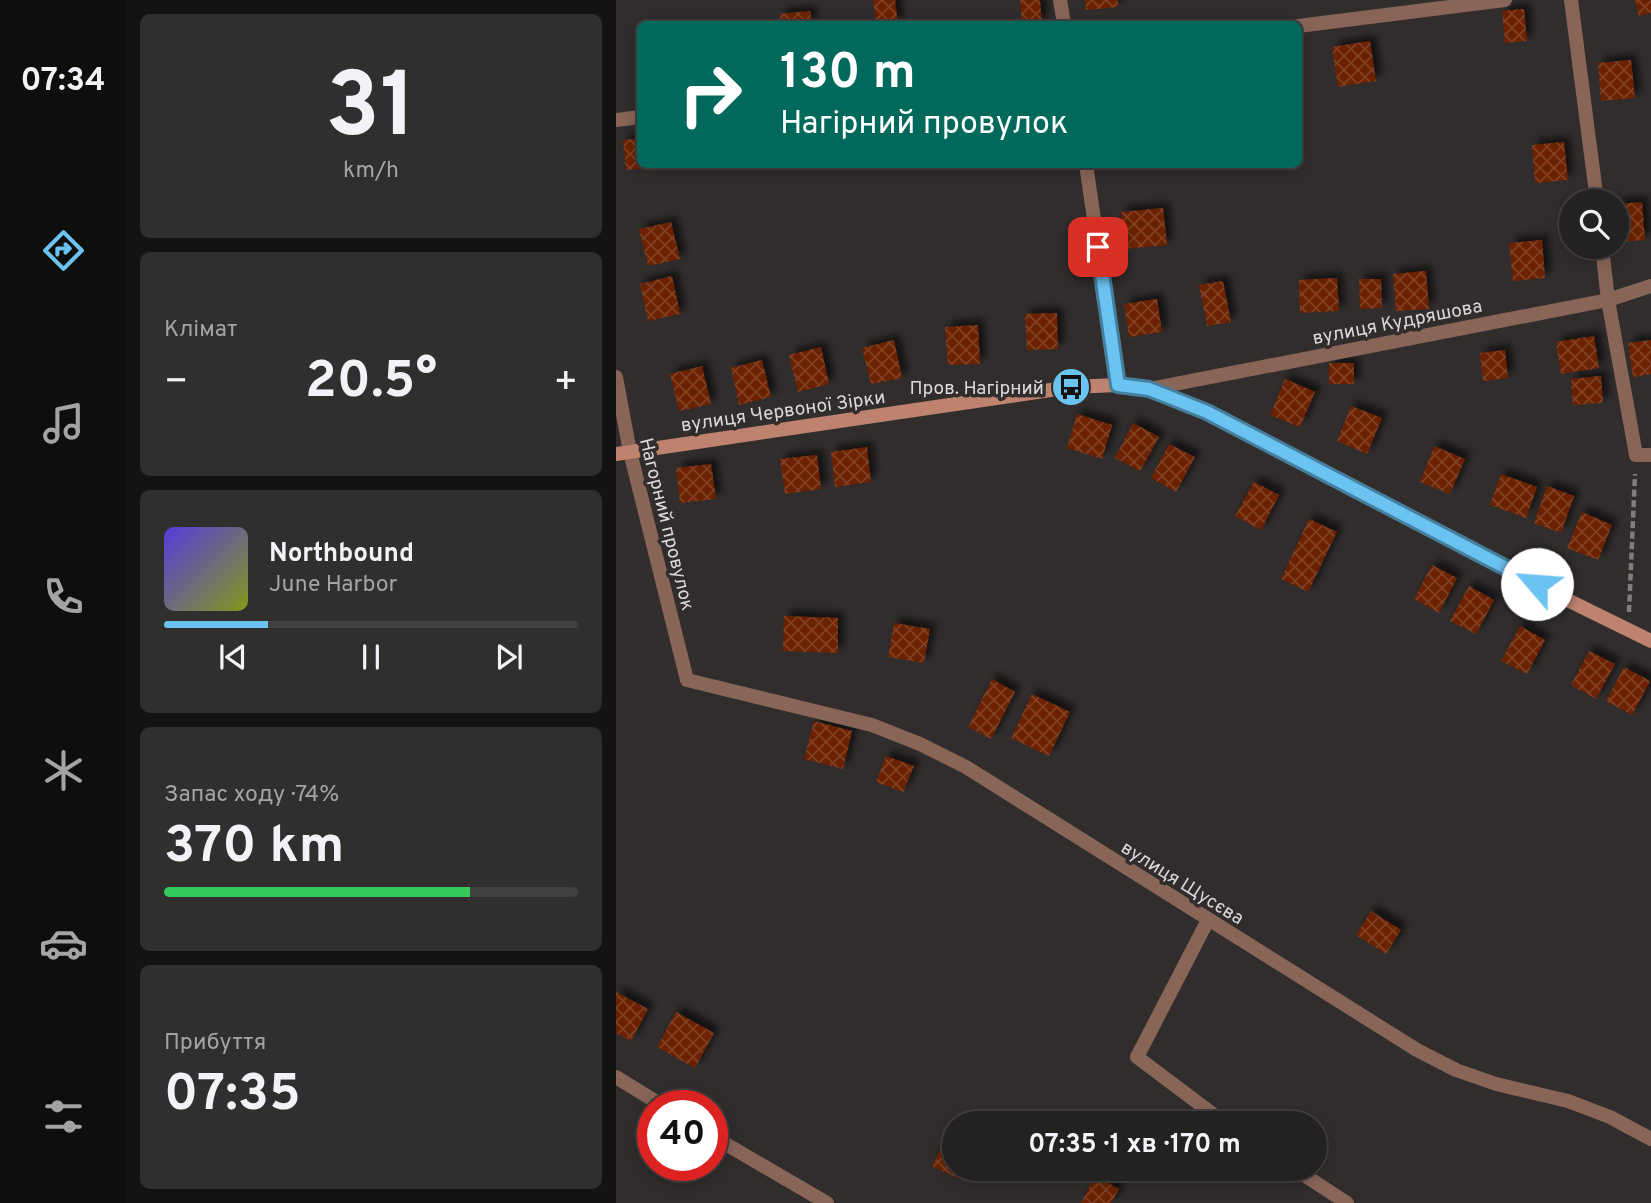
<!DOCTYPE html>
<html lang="uk">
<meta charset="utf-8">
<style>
:root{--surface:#242221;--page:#302f2e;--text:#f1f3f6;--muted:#a3a4a5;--line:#413f3f;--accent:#6bc3f2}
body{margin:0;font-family:Overpass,sans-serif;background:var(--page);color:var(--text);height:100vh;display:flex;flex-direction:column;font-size:26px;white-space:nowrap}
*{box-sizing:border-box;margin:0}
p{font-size:23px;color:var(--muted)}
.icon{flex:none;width:38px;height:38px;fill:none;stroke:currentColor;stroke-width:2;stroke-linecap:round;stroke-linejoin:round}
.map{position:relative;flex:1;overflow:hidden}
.details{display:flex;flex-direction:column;gap:14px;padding:14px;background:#141312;width:490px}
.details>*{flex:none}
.hud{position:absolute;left:21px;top:21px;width:665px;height:147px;border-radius:10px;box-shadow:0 4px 18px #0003,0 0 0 2px var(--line);background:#00695c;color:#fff;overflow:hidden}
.buttons{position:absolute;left:943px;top:189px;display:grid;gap:14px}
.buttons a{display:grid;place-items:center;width:70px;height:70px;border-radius:50%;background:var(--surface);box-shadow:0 4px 18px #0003,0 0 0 2px var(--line);font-size:35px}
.speed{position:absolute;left:21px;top:1090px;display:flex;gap:14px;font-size:35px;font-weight:700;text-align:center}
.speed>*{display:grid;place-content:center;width:91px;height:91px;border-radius:50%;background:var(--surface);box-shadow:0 4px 18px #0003,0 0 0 2px var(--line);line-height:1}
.speed .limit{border:10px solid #d22;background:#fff;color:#111}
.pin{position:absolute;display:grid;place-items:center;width:60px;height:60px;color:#fff;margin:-30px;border-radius:14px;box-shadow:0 4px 10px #0006}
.me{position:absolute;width:77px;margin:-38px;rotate:297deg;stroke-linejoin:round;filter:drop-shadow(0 0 5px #0008)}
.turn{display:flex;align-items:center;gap:24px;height:147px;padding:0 28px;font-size:32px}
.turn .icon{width:91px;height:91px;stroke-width:2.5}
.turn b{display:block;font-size:49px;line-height:60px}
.big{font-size:52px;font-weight:700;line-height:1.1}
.details .tile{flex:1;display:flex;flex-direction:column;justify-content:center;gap:10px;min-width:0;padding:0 24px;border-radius:10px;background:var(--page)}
.details .dial{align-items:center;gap:0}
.dial b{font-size:91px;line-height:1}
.song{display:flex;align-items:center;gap:21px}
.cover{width:84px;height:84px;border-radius:10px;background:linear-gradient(135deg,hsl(250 70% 55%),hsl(70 70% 35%))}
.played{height:7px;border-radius:4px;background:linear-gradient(90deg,var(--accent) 25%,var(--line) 25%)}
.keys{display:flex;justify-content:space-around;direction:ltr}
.heat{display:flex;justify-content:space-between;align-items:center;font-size:38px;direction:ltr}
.charge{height:10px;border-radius:5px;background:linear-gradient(90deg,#34c759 74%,var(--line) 0)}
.trip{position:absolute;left:326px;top:1111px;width:385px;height:70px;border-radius:35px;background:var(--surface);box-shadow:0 4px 18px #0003,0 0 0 2px var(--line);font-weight:700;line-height:70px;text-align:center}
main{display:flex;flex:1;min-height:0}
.tab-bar{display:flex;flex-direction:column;width:126px;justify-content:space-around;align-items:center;background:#0e0e0d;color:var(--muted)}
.tab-bar .icon{width:49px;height:49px}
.tab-bar .selected{color:var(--accent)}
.tab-bar b{font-size:32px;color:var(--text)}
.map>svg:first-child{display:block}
.building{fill:url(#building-cross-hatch);filter:url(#shadow)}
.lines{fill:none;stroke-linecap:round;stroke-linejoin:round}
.path{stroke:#807e7d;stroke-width:4.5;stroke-dasharray:7 3.5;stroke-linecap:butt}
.street{stroke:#896558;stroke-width:14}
.secondary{stroke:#bd836f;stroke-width:14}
.route-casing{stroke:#467f9d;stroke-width:18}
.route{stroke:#6bc3f2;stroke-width:12}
.labels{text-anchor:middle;stroke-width:7;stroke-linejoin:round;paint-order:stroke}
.street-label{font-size:19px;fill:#dad8d8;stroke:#302d2c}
.poi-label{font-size:19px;fill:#dad8d8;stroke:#302d2c;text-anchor:end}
</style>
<main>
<nav class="tab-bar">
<b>07:34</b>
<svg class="icon selected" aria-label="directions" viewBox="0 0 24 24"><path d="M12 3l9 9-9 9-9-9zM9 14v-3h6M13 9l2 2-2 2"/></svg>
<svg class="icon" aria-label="music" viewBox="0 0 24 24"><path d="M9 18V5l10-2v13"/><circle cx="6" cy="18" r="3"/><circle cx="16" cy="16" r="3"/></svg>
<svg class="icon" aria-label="phone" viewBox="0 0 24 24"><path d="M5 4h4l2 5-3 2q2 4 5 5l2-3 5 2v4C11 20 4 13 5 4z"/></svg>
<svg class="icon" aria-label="climate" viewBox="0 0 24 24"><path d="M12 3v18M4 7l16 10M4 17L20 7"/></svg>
<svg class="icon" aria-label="car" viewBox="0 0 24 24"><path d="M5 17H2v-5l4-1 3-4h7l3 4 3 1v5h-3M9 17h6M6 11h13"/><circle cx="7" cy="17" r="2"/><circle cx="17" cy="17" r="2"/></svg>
<svg class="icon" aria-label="filters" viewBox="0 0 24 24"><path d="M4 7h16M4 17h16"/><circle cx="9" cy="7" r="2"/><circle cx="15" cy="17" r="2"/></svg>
</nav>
<section class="details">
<div class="tile dial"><b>31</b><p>km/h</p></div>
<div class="tile"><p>Клімат</p>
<div class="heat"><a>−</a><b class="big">20.5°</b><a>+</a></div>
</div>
<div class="tile">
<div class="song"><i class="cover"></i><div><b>Northbound</b><p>June Harbor</p></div></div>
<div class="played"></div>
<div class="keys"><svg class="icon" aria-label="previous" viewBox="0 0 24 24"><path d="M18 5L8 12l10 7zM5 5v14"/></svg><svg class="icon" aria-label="pause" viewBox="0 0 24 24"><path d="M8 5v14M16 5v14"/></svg><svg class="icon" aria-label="next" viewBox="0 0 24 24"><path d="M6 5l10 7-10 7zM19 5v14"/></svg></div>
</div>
<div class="tile"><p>Запас ходу · 74%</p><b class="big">370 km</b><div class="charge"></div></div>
<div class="tile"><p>Прибуття</p><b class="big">07:35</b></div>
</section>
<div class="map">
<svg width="1035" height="1203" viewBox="0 0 1035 1203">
<defs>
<pattern id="building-cross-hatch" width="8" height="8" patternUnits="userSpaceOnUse" patternTransform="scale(1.75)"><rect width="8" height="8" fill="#6c2100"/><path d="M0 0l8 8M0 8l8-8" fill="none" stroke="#804024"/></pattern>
<filter id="shadow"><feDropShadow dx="6" dy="-6" stdDeviation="3.5" flood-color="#0009"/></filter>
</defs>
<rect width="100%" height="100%" fill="#302d2c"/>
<g class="building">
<path d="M257,0H279L282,24H260Z"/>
<path d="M404,0H424L426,24H406Z"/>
<path d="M469,0H502V7L470,10Z"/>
<path d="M1019,0H1035V13L1023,16Z"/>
<path d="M908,9L911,41L889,43L886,11Z"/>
<path d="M194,11L196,24H165L164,14Z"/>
<path d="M754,41L760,81L722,87L716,47Z"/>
<path d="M1015,60L1019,98L985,101L982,63Z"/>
<path d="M24,139V164H33L34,168L10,170L7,140Z"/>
<path d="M948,142L952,180L919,183L916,145Z"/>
<path d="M1026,202L1029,240L1001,242V204Z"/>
<path d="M547,208L551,245L509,249L505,212Z"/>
<path d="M55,222L64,259L32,266L23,229Z"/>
<path d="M926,240L929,278L897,281L893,243Z"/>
<path d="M810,271L813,309L780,311L777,274Z"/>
<path d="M56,276L64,314L32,321L24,284Z"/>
<path d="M721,278L723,311L684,313L683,280Z"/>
<path d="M743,279H765L766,308L744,309Z"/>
<path d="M607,281L615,322L591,326L583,285Z"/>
<path d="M541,299L546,332L513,337L508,304Z"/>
<path d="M441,313L442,349L411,350L409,314Z"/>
<path d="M362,325L364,364L332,365L329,327Z"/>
<path d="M978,336L983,368L945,374L940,342Z"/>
<path d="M278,340L286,378L255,384L246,348Z"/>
<path d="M1035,340V374L1017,377L1012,343Z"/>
<path d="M205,347L213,384L182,392L173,355Z"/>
<path d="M889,350L892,378L867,381L864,353Z"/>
<path d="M146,360L155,397L123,405L115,368Z"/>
<rect x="713" y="363" width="25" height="21"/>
<path d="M86,366L95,404L63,411L54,374Z"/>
<path d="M985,376L987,403L957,405L955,379Z"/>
<path d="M669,379L699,392L684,427L654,415Z"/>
<path d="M735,406L766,418L751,454L721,441Z"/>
<path d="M461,414L496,425L486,459L451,448Z"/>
<path d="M517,423L543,437L524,471L499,458Z"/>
<path d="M553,444L579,457L560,492L535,478Z"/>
<path d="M818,446L849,459L834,494L804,482Z"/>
<path d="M251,447L255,482L219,487L215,452Z"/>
<path d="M201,455L205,489L169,494L164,459Z"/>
<path d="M95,464L100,499L64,503L60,468Z"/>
<path d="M885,474L921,487L910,518L874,505Z"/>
<path d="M638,482L663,495L645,530L619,516Z"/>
<path d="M931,486L958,496L945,533L918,523Z"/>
<path d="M966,512L996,525L982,560L951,548Z"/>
<path d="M693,519L721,532L692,592L665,579Z"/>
<path d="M816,565L841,578L823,613L798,599Z"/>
<path d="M853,586L878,600L860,634L834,621Z"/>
<path d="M168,616L222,618V653L167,651Z"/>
<path d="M278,623L314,629L308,663L272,657Z"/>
<path d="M904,626L929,640L911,674L885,661Z"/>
<path d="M973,651L999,664L980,699L955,685Z"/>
<path d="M1008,667L1034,681L1016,715L990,701Z"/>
<path d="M376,679L399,692L375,739L352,727Z"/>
<path d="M416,694L454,712L433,756L395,738Z"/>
<path d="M198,721L236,731L227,769L188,759Z"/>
<path d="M270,756L298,766L287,792L260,782Z"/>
<path d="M755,911L785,930L770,954L740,935Z"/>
<path d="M0,992L32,1009L15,1041L0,1033Z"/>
<path d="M60,1012L98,1033L79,1068L41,1047Z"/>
<path d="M338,1124V1169H345L341,1178L316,1166Z"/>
<path d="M37,1134V1165L23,1157Z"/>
<path d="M37,1166H61L55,1176Z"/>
<path d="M479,1176L503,1189L495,1203H465Z"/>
</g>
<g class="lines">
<path class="path" d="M1013,612L1019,474"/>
<g class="street">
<path d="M444,0L448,24"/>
<path d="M955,0L981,201"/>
<path d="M682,26L889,0"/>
<path d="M0,120L24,117"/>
<path d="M470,164L502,385"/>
<path d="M986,247L992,300L1020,455H1035"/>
<path d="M0,377L14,452L71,680L256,725L304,744L350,767L801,1050L840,1070L880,1084L952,1101L994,1117L1035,1139"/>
<path d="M533,389L992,300L1035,286"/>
<path d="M592,920L521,1057L610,1124"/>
<path d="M0,1077L47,1106"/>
<path d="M96,1136L211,1203"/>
<path d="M679,1169L731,1203"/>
</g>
<path class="secondary" d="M0,454L455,387L502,385L533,389L591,412L921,585L1035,641"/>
</g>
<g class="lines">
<defs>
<path id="route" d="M482,247L502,385L533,389L591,412L921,584"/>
</defs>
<use href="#route" class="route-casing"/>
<use href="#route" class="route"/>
</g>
<defs>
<symbol id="bus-disc" viewBox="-11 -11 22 22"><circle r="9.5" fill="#6bc3f2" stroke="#302d2c"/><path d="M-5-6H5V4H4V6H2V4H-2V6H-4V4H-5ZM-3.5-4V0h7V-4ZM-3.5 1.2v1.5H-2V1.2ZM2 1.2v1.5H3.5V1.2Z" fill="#111"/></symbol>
</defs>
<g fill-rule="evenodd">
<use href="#bus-disc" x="433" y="365" width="44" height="44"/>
</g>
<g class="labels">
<g class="street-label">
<text transform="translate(781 321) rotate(-11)" y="7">вулиця Кудряшова</text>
<text transform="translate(167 410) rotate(-8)" y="7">вулиця Червоної Зірки</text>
<text transform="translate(52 524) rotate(76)" y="7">Нагорний провулок</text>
<text transform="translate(567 882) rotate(32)" y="7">вулиця Щусєва</text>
</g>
<g class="poi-label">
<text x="428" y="394">Пров. Нагірний</text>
</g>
</g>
</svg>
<div class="buttons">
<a><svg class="icon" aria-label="search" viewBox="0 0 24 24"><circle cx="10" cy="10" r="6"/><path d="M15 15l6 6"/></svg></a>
</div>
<div class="speed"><div class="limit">40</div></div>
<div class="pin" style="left:482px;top:247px;background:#d93025"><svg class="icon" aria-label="arrive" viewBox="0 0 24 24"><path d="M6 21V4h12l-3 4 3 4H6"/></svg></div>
<svg class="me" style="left:921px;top:584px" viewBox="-20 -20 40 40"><circle r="19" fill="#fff"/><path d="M0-13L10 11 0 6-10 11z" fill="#6bc3f2"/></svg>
<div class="trip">07:35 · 1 хв · 170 m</div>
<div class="hud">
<div class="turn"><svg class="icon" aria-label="right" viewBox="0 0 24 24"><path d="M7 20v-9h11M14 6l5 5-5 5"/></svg><div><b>130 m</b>Нагірний провулок</div></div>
</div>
</div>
</main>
